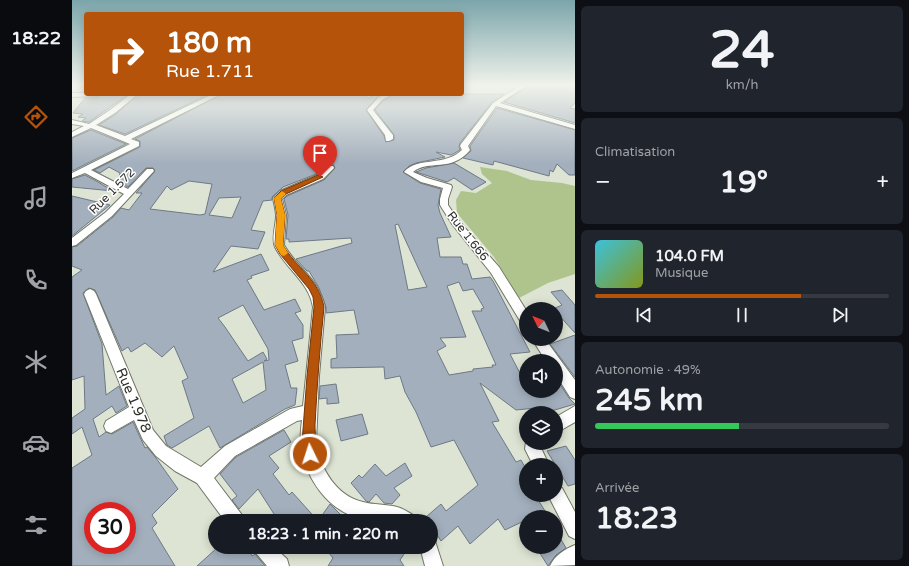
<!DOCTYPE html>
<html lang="fr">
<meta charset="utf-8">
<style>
:root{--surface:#171b24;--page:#20242c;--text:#f1f3f6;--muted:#9ea1a6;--line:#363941;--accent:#b45309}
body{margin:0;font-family:"Varela Round",sans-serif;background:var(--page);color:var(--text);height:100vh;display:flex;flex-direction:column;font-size:15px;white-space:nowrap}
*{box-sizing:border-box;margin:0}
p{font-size:13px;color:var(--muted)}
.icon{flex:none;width:22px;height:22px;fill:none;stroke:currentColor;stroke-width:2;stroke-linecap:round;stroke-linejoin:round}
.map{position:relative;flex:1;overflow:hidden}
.drawer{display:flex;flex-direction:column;gap:6px;padding:6px;background:#0d0f14;width:334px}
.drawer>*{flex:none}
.banner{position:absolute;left:12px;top:12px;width:380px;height:84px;border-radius:4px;box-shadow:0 2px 10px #0003;background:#b45309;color:#fff;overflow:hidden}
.needle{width:26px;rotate:313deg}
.tools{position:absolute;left:447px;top:302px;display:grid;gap:8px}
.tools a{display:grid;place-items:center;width:44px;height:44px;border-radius:50%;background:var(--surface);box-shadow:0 2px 10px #0003;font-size:20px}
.speed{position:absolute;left:12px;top:502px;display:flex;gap:8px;font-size:20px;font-weight:700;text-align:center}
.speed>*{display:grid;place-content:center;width:52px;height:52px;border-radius:50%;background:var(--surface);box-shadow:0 2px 10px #0003;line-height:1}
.speed .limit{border:6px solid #d22;background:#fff;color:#111}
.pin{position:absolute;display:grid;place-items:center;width:34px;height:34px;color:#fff;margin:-41px -17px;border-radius:50% 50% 50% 0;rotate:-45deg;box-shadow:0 0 4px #0007}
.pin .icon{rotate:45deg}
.me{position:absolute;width:44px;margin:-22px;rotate:356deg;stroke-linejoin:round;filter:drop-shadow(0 0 3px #0008)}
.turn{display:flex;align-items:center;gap:14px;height:84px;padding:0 16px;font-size:18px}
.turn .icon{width:52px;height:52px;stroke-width:2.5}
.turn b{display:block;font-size:28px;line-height:34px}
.big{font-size:30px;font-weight:800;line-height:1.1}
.drawer .card{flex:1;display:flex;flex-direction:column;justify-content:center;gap:6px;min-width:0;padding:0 14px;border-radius:6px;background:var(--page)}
.drawer .dial{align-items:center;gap:0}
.dial b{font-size:52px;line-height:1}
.song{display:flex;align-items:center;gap:12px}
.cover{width:48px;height:48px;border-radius:6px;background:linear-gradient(135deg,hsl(190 70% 55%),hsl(70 70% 35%))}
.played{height:4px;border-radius:2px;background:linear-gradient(90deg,var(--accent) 70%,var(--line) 70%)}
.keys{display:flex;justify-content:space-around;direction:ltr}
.heat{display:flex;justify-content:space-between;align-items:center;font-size:22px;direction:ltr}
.charge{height:6px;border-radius:3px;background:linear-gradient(90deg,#34c759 49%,var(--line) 0)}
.trip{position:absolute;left:136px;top:514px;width:230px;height:40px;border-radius:20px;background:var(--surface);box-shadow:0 2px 10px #0003;font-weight:800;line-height:40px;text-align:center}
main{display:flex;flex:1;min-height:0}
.dock{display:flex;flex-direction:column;width:72px;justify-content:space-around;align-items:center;background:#090b0e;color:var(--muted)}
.dock .icon{width:28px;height:28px}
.dock .selected{color:var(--accent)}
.dock b{font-size:18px;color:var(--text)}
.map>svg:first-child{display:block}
.green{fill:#afc48c}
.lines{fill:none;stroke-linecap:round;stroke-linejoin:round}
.stream{stroke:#617242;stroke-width:2}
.building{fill:#a3afbd;stroke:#6d7986;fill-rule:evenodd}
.minor-casing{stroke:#717767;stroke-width:2}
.minor{fill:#fff;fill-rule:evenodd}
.route{fill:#b45309;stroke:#753606}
.slow{fill:#f59e0b}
.labels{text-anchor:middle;stroke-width:3;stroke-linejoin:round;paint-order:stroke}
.street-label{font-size:12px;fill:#2e302a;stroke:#fff}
.near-street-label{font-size:14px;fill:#2e302a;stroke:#fff}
</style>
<main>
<nav class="dock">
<b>18:22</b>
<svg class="icon selected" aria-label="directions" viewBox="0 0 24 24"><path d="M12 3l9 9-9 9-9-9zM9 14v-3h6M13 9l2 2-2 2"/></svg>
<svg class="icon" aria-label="music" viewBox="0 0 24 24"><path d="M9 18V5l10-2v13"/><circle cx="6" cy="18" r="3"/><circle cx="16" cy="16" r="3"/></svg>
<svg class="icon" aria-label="phone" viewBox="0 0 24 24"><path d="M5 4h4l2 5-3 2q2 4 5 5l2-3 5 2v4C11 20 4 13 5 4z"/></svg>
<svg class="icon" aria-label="climate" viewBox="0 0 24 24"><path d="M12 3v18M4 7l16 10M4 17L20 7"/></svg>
<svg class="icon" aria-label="car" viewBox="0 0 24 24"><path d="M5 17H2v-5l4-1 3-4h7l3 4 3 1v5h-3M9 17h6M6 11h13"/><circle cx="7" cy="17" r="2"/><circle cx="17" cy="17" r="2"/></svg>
<svg class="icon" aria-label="filters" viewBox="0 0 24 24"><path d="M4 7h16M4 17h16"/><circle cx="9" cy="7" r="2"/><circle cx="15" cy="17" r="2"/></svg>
</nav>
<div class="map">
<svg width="503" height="566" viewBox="0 0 503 566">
<rect width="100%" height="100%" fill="#dde4d3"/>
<path class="green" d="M408,167L435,171L459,180L490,183L503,186V274L476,283L447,298L422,257L385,213L384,200L389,191L404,193L420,183L410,174Z"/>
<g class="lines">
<path class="stream" d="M311,98L323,94"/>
</g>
<g class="building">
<path d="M457,85H503V103L498,108L503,109V123L432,102Z"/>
<path d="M38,94H57L17,122L10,121L14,118L6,117L11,114L1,113L13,98H25L29,95Z"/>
<path d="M67,94L128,95L137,94L53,134L27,125L44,114Z"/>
<path d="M150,94H291L296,98L305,94H310L305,97L294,110L312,136L314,142L322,140V135L303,110L311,101L322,94H432L420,102L388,143L387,147L388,150L379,155L364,152L373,157L344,163L337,166L331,172L348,183L369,189L366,205L368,213L379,237L365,238L368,257H389L391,264H395L400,279L418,277L421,281L458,352L438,354L451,379L454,378V391H484V378L497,398L503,404L476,412L473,407L444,410L408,383L427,421L420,422L444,462L449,460L454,469V495H463L473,511L460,517H454V520L433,530L426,519L398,544L386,526L369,541L359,525V521H356L354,517L369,504L374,511L406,485L382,440L359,447L344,412L333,392L328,376L313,379L312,367L259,368V359L265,358L264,335L287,334L282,310L254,313V307L247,288L237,271H235L224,259L280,243L279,238L217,242V239H214L216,215L212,199L215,196L252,180L263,168L261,164H255L244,174L211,187L200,197V200L191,201L179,230L193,232L186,249L159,246L141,272L189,254L197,270L179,276L180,278L175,280L192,310L223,299L229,311L223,313L231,325V338L220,341L226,361L213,365L219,388H225L223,405L213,409L148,448L137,426L100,448L95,445L92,436L122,418L110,381L116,378L102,346L90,357L73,343L59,352L56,347L50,351L23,290L17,288L11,293L30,344L34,395L47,386L55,406L44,413L40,406L21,419L27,437L34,432L40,434L61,422L73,448L75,447L84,458L106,489L80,515L85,523L80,528L103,566H0V468L20,455L10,427L0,434V418L13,409L12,376L0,380V277L10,270L0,266V247L5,246L41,217L49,208L57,210L70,193H64L83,171L81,168H74L56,187L46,182L48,173L37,167L28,173L22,170L68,147V141L63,139ZM117,181L140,184L133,214L128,215L78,209L95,186L99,190ZM169,197L160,218L137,215L147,198ZM326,224L355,287L336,290L323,225ZM387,282L391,291L401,289L412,308L409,309L410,311H400L424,365H420L421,367L401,369V371L377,375L365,351L374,346L368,338L394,337L375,286ZM171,305L196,349L197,360L192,361L195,359L191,352L176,361L153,327L146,318ZM191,362L194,390L171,403L160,379ZM21,511H55V545H21Z"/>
<path d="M425,108L503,130V175H497L485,164L481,172L478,170L477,176L422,161L421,165L391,158L399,151L398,146Z"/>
<path d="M19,130L54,144L0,171V138Z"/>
<path d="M382,163L414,182L400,190L382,178L375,182L344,172L354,168Z"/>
<path d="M13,175L26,182L41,191L0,187V179Z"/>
<path d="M0,196L38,205L0,236Z"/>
<path d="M490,290L503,305V333L484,312V309H481L490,305L479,292Z"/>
<path d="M503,335V377L478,344Z"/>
<path d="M264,384L267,403L255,404V398L247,399L248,386Z"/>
<path d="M290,414L296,434L269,441L264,420Z"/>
<path d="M212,430L219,442L197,456L207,468L201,474L217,495L220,492L246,521L258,504L275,521H196L202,514L186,489L167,509L160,500L165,496L148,474L164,457Z"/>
<path d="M494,446L503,460V484L496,486L475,451Z"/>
<path d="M333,463L340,476L322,488L328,495L320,504L312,503L304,494L297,502L294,501L279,483L287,475L290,478L303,464L314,476Z"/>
<path d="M484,531L494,548L484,555L476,566L464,547H484Z"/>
<path d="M146,547H175L180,556L183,554L193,566H125Z"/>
<path d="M252,547H327L332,554L328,560L332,566H256L261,558Z"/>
</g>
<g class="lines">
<defs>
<g id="minor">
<path d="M449,85H456L428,103L503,125V129L424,106L396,146L398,150C379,173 357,159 341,172L355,178L379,185L380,187L376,199V205L386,220L427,267L454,310V325L450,324L419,273L380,224L368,205V199L371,188L349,182L332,172C346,156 372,167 390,150L388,146L389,144L421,103Z"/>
<path d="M0,93H14V94H28L25,96L0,97Z"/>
<path d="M59,94H66L43,113L24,125L53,136L141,94H149L59,139L67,142V146L19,170L56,189L75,169H81L82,171L40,216L4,245L0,246V238L34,212L52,194L13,173L0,178V173L58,144L19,128L0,137V132L12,126L0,124V120L17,124L38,110Z"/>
<path d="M313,94H321L310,100L301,110L321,135V139L317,141H314L313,135L295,110L306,98Z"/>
<path d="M255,166H261L262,168L251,179L214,195L210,199L214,215L212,245C225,268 247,279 253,307L247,376L244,443C248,468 264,496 291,502C302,505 314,504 325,507C330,508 336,512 341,515L344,521C327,521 308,523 292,520C257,512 233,479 229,445C228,437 229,428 230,420L225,421L163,456L142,478L170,515L173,521H153L125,483L103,471L84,456L71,440L62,420L39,433L34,431L32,426L34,421L57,407L12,294L14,291L18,289L22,291L24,294L81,430L94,446L129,467L153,446L218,409L231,406L241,307C237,282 214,269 203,247C199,239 204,225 204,216C204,210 202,204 201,198L208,191L245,175Z"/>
<path d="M460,339H473L503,380V399L498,397L484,375V361H474Z"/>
<path d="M503,406V422L484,433V417Z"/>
<path d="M454,442V443H469V448L477,465H461L453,449Z"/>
<path d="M484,486L490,488L503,512V539L497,536L476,495H484Z"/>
<path d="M359,539L363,541L371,566H353L348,547H359Z"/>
<path d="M503,545V565L478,566C482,556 493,549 503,545Z"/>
<path d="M181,547H202L215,559L217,566H195L184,553Z"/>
</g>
</defs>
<use href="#minor" class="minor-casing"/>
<use href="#minor" class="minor"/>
</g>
<linearGradient id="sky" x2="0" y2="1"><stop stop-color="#7ba5aa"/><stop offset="0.52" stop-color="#f0f3eb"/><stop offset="1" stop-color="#f0f3eb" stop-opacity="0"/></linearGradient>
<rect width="503" height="164" fill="url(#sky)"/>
<path class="route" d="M246,175L251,177L214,194L209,199L213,215L211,245C224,268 247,279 252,307C248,346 245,386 243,425C243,433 245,454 243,459L238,461L233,459L230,443L235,376L242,307L241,297L237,289L208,254L203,245L205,215L202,198L209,191Z"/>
<path class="slow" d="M210,191L214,194L209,199L213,215L211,245L216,253L212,256L209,255L203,245L205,215L202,198Z"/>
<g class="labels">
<g class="street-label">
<text transform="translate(40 191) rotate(-45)" y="4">Rue 1.572</text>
<text transform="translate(396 236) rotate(52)" y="4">Rue 1.666</text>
</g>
<g class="near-street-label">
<text transform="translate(62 400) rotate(67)" y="5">Rue 1.978</text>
</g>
</g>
</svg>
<div class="tools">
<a><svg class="needle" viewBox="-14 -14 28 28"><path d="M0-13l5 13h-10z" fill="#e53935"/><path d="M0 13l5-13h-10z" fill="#9ea1a6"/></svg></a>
<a><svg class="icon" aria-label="sound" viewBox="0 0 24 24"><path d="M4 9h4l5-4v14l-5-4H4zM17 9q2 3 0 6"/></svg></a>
<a><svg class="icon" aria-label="layers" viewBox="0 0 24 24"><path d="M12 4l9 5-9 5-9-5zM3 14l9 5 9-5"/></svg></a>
<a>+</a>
<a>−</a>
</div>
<div class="speed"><div class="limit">30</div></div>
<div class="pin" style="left:248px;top:177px;background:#d93025"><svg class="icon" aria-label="arrive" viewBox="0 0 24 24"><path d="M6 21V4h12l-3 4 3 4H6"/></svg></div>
<svg class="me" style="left:238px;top:454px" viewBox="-20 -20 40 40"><circle r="17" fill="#b45309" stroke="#fff" stroke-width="3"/><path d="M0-11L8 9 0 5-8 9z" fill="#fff"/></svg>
<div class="trip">18:23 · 1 min · 220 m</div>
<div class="banner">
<div class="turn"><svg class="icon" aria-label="right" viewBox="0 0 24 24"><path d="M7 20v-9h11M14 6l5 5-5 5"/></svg><div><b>180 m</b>Rue 1.711</div></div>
</div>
</div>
<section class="drawer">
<div class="card dial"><b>24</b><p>km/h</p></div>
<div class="card"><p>Climatisation</p>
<div class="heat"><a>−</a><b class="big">19°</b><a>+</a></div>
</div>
<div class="card">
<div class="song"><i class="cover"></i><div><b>104.0 FM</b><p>Musique</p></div></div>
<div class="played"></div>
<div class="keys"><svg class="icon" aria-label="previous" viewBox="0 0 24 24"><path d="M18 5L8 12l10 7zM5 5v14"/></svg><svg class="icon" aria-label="pause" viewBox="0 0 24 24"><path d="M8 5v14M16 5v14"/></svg><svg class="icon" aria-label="next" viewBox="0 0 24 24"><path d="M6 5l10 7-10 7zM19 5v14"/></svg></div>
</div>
<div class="card"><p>Autonomie · 49%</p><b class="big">245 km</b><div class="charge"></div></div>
<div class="card"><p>Arrivée</p><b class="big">18:23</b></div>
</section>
</main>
